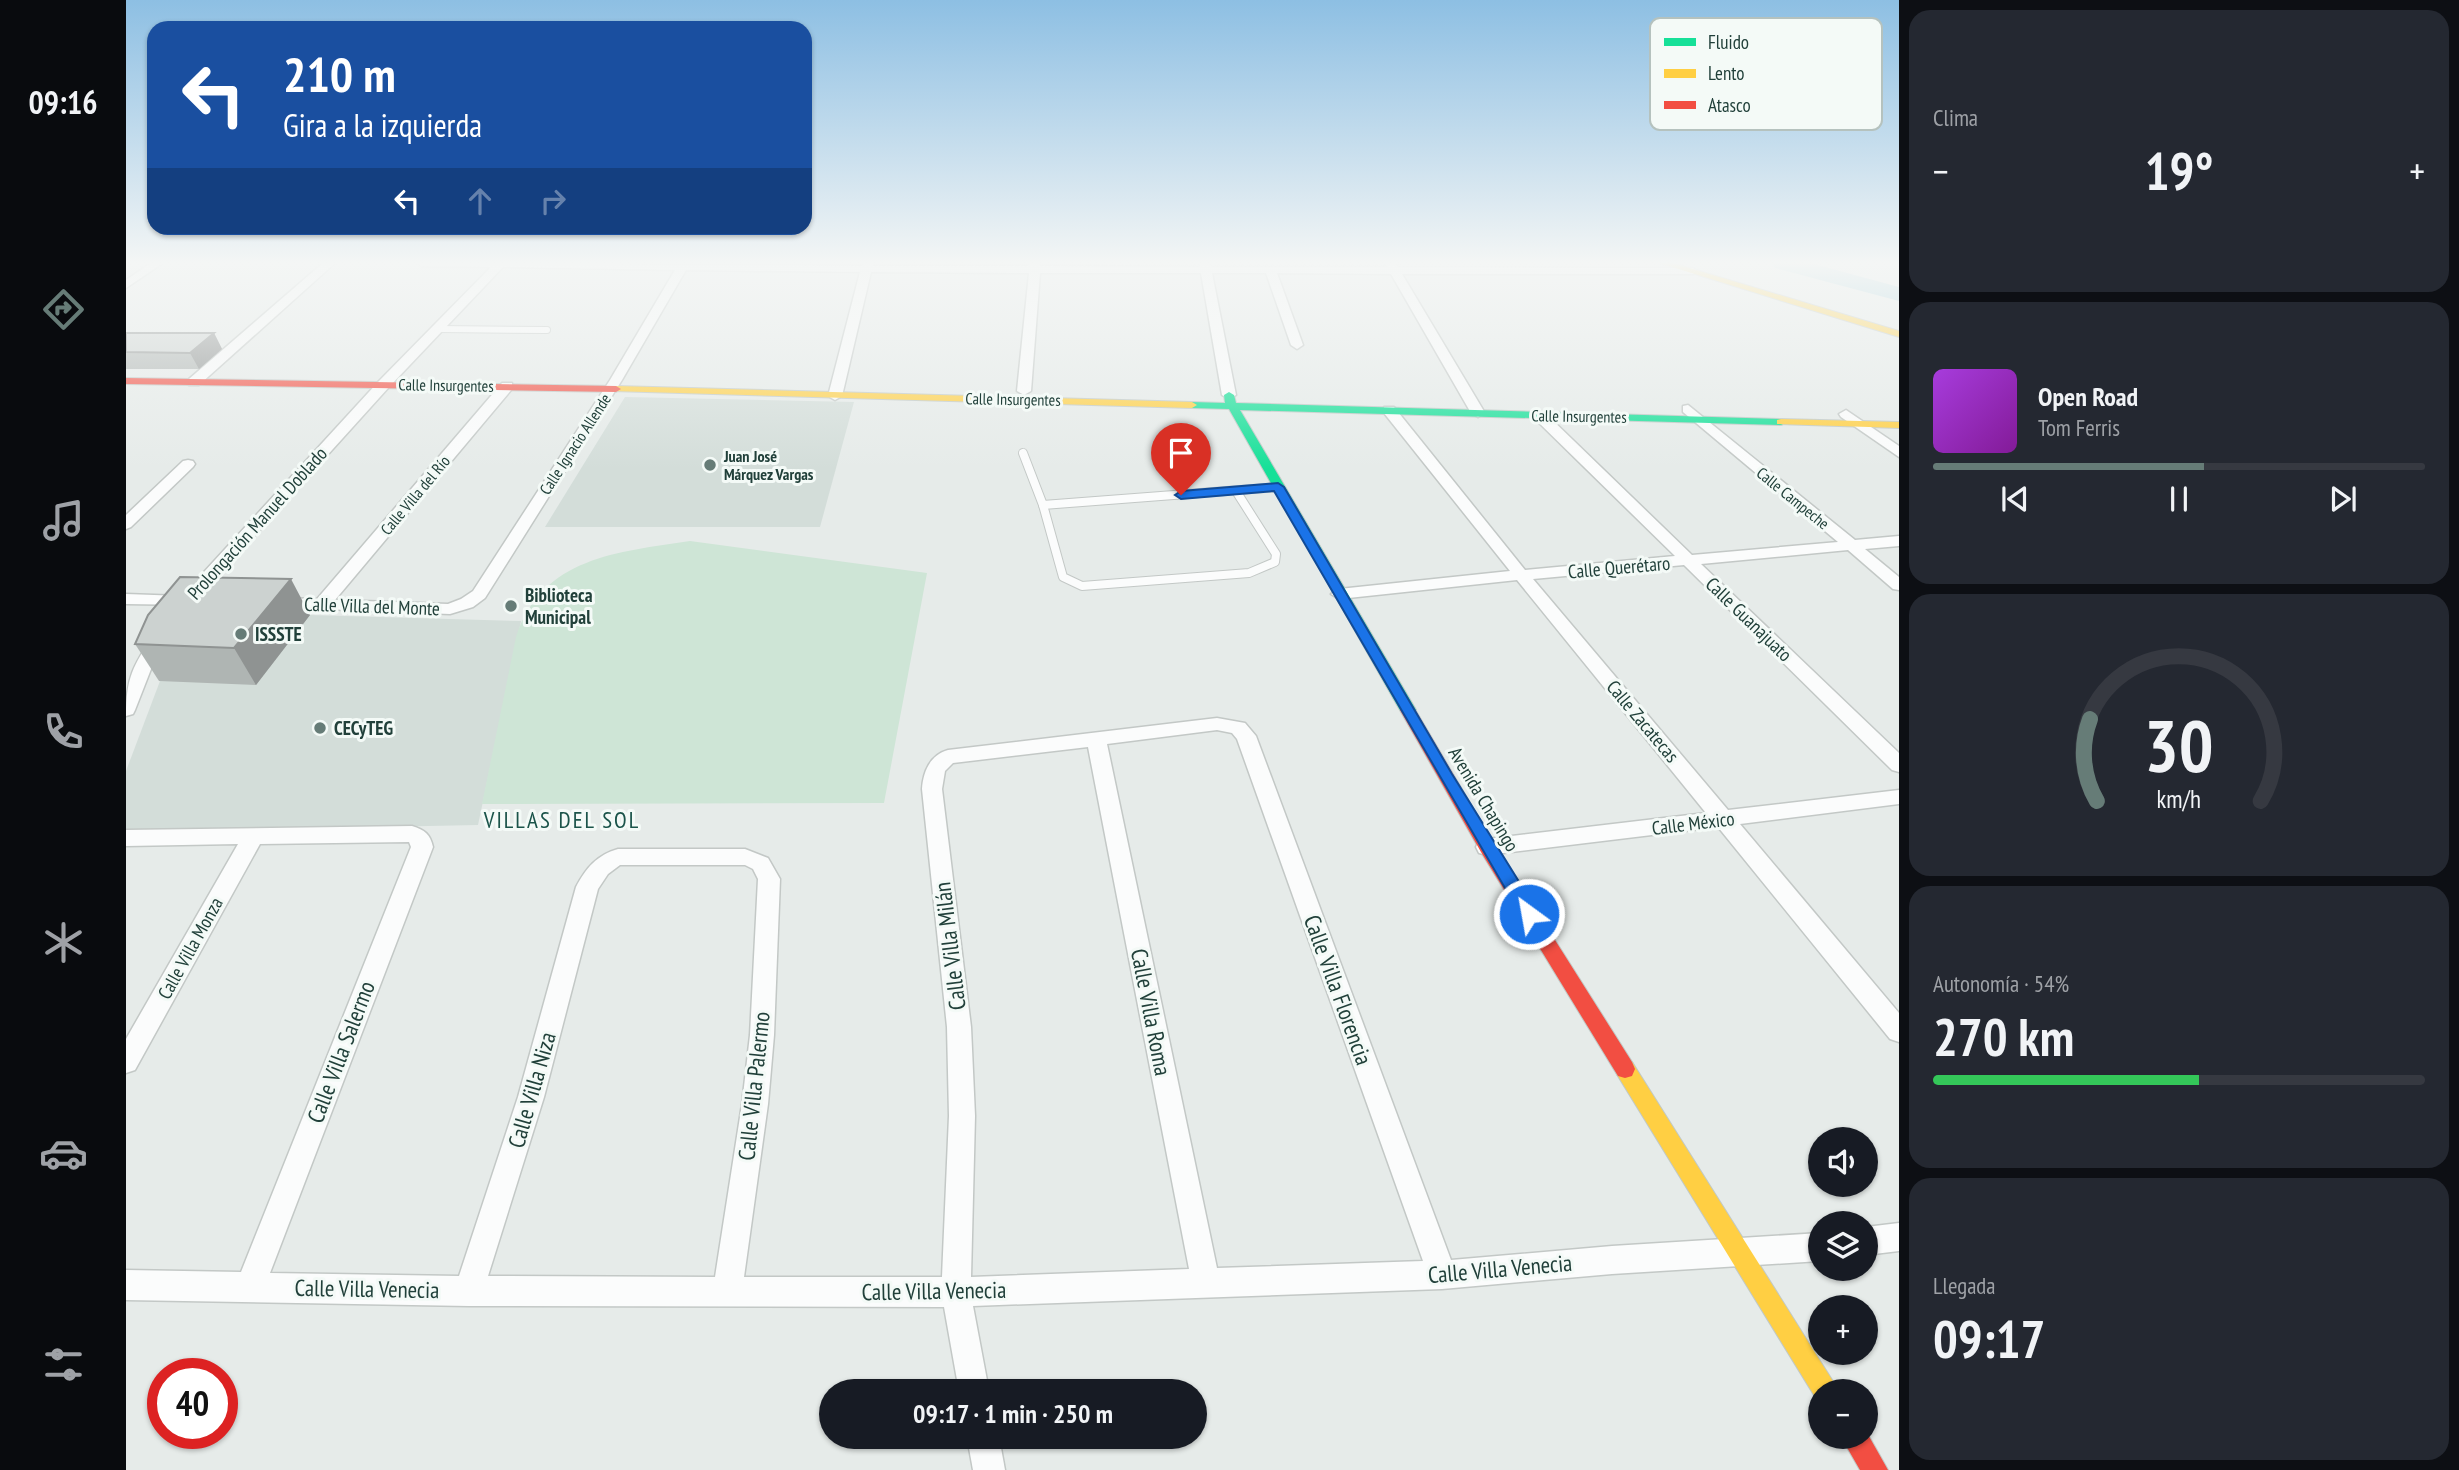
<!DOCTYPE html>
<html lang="es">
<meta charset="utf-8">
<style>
:root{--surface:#171b24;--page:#242831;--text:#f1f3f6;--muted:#9ea1a6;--line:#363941;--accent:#667c77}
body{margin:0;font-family:"PT Sans Narrow",sans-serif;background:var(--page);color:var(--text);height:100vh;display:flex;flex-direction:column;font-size:26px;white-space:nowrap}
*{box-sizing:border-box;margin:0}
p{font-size:23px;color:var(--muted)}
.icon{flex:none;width:38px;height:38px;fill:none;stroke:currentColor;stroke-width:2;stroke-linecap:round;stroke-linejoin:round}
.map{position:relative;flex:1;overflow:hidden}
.panel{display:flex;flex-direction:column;gap:10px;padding:10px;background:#0d0f14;width:560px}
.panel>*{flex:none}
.guide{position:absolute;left:21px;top:21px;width:665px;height:214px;border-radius:21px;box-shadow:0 2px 5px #0004;background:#1a4fa0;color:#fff;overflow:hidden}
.controls{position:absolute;left:1682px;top:1127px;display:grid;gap:14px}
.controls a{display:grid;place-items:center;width:70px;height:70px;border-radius:50%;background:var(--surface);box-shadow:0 2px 5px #0004;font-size:35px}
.speed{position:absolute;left:21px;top:1358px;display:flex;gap:14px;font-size:35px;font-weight:700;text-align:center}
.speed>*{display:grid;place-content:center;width:91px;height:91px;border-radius:50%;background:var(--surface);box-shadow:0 2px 5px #0004;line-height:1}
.speed .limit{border:10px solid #d22;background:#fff;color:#111}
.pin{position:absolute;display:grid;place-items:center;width:60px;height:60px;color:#fff;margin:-72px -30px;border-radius:50% 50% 50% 0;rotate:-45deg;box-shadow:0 0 7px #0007}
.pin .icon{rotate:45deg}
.me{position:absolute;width:77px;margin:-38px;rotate:328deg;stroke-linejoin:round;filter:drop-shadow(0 0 5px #0008)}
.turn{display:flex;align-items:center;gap:24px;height:147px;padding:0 21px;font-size:32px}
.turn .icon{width:91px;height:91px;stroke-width:2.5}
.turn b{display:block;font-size:49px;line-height:60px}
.lanes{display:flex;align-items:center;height:66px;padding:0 21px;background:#0003;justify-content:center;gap:35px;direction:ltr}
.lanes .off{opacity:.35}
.big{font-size:52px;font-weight:700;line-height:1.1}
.panel .tile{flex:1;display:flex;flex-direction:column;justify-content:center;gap:10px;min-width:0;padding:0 24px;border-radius:21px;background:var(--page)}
.panel .dial{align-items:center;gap:0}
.dial svg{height:182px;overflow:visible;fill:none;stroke:var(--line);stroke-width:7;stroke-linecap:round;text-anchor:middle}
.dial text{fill:var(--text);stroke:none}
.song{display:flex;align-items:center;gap:21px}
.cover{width:84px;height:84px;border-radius:10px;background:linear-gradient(135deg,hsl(280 70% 55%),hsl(290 70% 35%))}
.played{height:7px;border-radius:4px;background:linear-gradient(90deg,var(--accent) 55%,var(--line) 55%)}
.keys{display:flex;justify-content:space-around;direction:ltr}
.heat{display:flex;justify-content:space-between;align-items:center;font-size:38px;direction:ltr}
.charge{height:10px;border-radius:5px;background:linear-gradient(90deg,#34c759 54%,var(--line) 0)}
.trip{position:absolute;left:693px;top:1379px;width:388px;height:70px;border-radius:35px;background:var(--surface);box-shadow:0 2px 5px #0004;font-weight:700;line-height:70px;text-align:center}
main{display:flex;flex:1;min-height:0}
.menu{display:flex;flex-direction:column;width:126px;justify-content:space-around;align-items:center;background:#090b0e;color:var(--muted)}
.menu .icon{width:49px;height:49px}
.menu .current{color:var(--accent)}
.menu b{font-size:32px;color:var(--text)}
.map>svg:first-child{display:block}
.built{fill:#d3ddd9}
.green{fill:#cee5d6}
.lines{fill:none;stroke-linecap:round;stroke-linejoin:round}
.river{fill:#a4d0dc;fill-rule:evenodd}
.lane-far1-casing{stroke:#c3c8c6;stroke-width:8}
.lane-casing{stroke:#c3c8c6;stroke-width:10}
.street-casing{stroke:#c3c8c6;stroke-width:3}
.fast-casing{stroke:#c1c9c6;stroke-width:2}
.slow-casing{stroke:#c1c9c6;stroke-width:2}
.jam-casing{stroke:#c1c9c6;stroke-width:2}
.lane-far1{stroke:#fbfcfc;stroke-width:6}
.lane{stroke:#fbfcfc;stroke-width:8}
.street{fill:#fbfcfc;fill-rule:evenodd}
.fast{fill:#16e098;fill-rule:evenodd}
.slow{fill:#ffcf43;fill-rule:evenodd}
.jam{fill:#f24e42;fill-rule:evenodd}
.wall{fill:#afb5b3}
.shaded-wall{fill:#8f9392}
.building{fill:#ccd2d0;stroke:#8f9392;stroke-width:2}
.route{fill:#1a73e8;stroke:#114b97;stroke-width:2}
.poi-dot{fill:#667c77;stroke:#f4faf7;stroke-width:2.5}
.labels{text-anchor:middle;stroke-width:6;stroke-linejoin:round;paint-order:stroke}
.far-street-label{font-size:16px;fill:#21403a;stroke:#f4faf7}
.far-poi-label{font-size:16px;font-weight:bold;fill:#21403a;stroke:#f4faf7;text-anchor:start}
.street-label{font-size:19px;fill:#21403a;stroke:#f4faf7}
.poi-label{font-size:19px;font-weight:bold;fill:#21403a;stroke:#f4faf7;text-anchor:start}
.quarter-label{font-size:23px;letter-spacing:2px;fill:#1b544a;stroke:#f4faf7}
.near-street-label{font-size:23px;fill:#21403a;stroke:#f4faf7}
.key{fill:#f4faf7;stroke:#b5c2be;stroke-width:2}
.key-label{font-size:19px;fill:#21403a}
</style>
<main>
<nav class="menu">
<b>09:16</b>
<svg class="icon current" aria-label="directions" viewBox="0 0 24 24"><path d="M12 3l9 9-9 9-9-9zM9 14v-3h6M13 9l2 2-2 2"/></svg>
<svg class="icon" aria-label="music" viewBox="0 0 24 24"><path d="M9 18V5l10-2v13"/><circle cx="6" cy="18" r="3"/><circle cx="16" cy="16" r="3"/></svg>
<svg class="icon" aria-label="phone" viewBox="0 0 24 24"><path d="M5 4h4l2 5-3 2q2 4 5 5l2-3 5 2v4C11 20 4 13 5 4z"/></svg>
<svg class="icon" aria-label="climate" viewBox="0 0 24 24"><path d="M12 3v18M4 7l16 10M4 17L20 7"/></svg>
<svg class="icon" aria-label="car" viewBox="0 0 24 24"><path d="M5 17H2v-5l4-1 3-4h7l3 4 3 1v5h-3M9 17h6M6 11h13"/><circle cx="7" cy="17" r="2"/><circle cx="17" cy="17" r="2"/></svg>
<svg class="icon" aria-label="filters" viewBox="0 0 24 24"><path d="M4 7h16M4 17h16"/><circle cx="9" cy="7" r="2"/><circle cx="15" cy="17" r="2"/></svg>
</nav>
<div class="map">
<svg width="1773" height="1470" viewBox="0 0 1773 1470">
<rect width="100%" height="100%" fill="#e6ebe9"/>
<g class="built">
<path d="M499,397L728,402L694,527H419Z"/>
<path d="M184,615L395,621L352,825L0,832V771L34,681Z"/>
</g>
<path class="green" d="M564,541L801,573L758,803L356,804L390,637C416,557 492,552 564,541Z"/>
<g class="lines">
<path class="river" d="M1646,263H1684L1773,287V301L1649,268Z"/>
<defs>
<path id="lane-far1" d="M312,329L421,330"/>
<g id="lane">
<path d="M897,453L917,505L937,577L956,586L1123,573L1149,562L1150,554L1110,491"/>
<path d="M917,505L1152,487"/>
</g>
<g id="street">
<path d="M25,263H37L0,288V280Z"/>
<path d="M197,263H209L73,385H63V379Z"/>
<path d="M291,263L736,266L737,263H747V266H903L904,263H914V266L1074,267V263H1084L1085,267H1261L1259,263H1269L1272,267L1567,268L1572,271L1567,274H1276L1359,413L1352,417L1345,413L1265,274L1151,273L1177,345L1171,349L1165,345L1140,273H1086L1110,395L1103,399L1096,395L1075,273H914L905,391L898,395L891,391L903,273L745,272L716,396L709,400L702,396L734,272L560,270L496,380L359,598L347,607L324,614L147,607L145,603L147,599L153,598L191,599L376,383H386V389L209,600L322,604L335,599L347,591L484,380L549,270L377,267L263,387L66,605L0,604V594L56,596L253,381L365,267L296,266Z"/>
<path d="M1562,405L1729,540L1773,536V546L1739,549L1773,577V590L1767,589L1722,550L1575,564L1773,753V772L1766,770L1558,565L1407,579L1602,810L1773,790V804L1614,824L1773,1013V1042L1764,1039L1592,827L1361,855L1353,853L1350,847L1353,841L1361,839L1580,813L1391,580L1213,599L1205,594L1213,589L1384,571L1258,413V407H1268L1399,570L1549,556L1408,418V412H1418L1566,555L1712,542L1557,412V406Z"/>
<path d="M1720,410L1773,446V457L1715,417L1713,414Z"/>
<path d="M62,460L67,461L69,464L67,467L5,527L0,529V515L57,461Z"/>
<path d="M34,633L43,638L27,664L9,710L7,714L0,716C0,678 7,666 28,634Z"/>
<path d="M1091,718L1119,723L1130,736L1325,1260L1486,1246L1694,1233V1261L1486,1274L1316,1289L847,1306L863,1391H833L818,1307L343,1306L0,1300V1270L115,1272L285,847L283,842L134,844L9,1070L0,1073V1039L112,844L0,846V830L286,826C299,830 304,834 307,847L144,1273L333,1276L392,1097L450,887C460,868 471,855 492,849H619L642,858L654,879L648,1035L642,1104L618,1277H816L823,1116L821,1027L796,789C797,772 804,755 822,750ZM1091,730L1106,733L1111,739L1297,1261L1091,1268L981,744ZM962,747L1063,1269L845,1277L849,1116L845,1027L816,789L819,771L827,763ZM494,865H619L627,869L632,879L624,1035L616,1104L589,1277L362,1276L418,1097L472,889L482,874Z"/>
<path d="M1773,1223V1251L1740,1255V1227Z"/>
<path d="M841,1437H873L879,1470H847Z"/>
</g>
<path id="fast" d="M1103,392L1108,395L1110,403L1655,419L1661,422L1655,425L1114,410L1290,710L1282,715L1274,710L1103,409L1066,408L1061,405L1066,402L1099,403L1098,395Z"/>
<g id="slow">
<path d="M1533,263H1547L1773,331V337Z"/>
<path d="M490,386L1066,402L1071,405L1066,408L486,391V387Z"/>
<path d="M1655,419L1773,422V428L1651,424V420Z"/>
<path d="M1499,1060L1506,1062L1713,1391H1694V1401L1691,1400L1492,1076L1489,1069L1492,1062Z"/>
</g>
<g id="jam">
<path d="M0,378L490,386L495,389L490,392L0,384Z"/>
<path d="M1282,705L1287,706L1367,842L1506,1062L1509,1069L1506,1076L1499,1078L1492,1076L1355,852L1274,710Z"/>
<path d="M1740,1431L1762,1470H1734L1715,1437H1740Z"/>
</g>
</defs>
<use href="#lane-far1" class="lane-far1-casing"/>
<use href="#lane" class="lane-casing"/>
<use href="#street" class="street-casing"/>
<use href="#fast" class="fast-casing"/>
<use href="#slow" class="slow-casing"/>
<use href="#jam" class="jam-casing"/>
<use href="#lane-far1" class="lane-far1"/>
<use href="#lane" class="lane"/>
<use href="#street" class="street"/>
<use href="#fast" class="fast"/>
<use href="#slow" class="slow"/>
<use href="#jam" class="jam"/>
</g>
<g class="wall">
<path d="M0,333H88L96,349L73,369H0Z"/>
<path d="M184,615L130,685L33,681L9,644Z"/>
</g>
<g class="shaded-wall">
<path d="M88,333L96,349L73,369L64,353Z"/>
<path d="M165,579L184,615L130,685L108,648Z"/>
</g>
<g class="building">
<path d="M0,333H88L64,353L0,352Z"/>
<path d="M54,577L165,579L108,648L9,644L22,615Z"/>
</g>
<linearGradient id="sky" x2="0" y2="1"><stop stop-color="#8dbfe3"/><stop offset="0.56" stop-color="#f4f6f5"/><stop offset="1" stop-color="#f4f6f5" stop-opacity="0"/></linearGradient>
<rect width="1773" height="469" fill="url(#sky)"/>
<path class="route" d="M1152,483L1158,487L1326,774L1410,909L1413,914L1410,919L1403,922L1397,919L1148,491L1055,499L1049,495L1055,491Z"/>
<g class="poi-dot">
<circle cx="584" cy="465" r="7"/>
<circle cx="385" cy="606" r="7"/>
<circle cx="115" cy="634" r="7"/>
<circle cx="194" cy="728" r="7"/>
</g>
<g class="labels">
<g class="far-street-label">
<text transform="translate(320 385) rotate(1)" y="6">Calle Insurgentes</text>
<text transform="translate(887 399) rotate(1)" y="6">Calle Insurgentes</text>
<text transform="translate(1453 416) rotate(1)" y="6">Calle Insurgentes</text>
<text transform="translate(449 444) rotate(-57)" y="6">Calle Ignacio Allende</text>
<text transform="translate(289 495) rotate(-50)" y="6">Calle Villa del Río</text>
<text transform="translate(1667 498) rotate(39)" y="6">Calle Campeche</text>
</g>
<g class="far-poi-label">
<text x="598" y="462">Juan José<tspan x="598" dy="18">Márquez Vargas</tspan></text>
</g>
<g class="street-label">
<text transform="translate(131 523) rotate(-48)" y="7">Prolongación Manuel Doblado</text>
<text transform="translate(1493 567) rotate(-5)" y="7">Calle Querétaro</text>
<text transform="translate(246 606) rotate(2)" y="7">Calle Villa del Monte</text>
<text transform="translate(1623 619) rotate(44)" y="7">Calle Guanajuato</text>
<text transform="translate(1517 721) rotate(50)" y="7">Calle Zacatecas</text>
<text transform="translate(1358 799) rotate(59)" y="7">Avenida Chapingo</text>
<text transform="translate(1567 823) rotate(-7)" y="7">Calle México</text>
<text transform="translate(64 948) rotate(-61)" y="7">Calle Villa Monza</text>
</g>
<g class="poi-label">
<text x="399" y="602">Biblioteca<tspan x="399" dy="22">Municipal</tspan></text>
<text x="129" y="641">ISSSTE</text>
<text x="208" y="735">CECyTEG</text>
</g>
<g class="quarter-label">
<text x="436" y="828">VILLAS DEL SOL</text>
</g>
<g class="near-street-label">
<text transform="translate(824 946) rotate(-97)" y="8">Calle Villa Milán</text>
<text transform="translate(1212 990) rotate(70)" y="8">Calle Villa Florencia</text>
<text transform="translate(1025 1012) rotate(79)" y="8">Calle Villa Roma</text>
<text transform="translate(215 1052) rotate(-69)" y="8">Calle Villa Salermo</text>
<text transform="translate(628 1086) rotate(-84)" y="8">Calle Villa Palermo</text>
<text transform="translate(406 1090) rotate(-74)" y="8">Calle Villa Niza</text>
<text transform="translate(1374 1269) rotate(-5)" y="8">Calle Villa Venecia</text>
<text transform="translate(241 1289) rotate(1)" y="8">Calle Villa Venecia</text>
<text transform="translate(808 1291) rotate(-1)" y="8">Calle Villa Venecia</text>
</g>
</g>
<rect x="1524" y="18" width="232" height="112" rx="10" class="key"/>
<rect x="1538" y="38" width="32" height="8" fill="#16e098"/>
<rect x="1538" y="69" width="32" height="9" fill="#ffcf43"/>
<rect x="1538" y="101" width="32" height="8" fill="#f24e42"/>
<g class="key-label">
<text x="1582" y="49">Fluido</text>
<text x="1582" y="80">Lento</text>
<text x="1582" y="112">Atasco</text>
</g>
</svg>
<div class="controls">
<a><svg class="icon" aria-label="sound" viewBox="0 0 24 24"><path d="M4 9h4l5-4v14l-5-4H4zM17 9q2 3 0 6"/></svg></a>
<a><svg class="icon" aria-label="layers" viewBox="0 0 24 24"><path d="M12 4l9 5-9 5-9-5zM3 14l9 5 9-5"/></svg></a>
<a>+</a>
<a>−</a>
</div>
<div class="speed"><div class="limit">40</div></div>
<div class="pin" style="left:1055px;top:495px;background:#d93025"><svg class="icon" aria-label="arrive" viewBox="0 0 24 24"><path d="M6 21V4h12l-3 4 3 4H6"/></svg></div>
<svg class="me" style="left:1403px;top:914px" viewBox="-20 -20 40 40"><circle r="17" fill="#1a73e8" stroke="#fff" stroke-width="3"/><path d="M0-11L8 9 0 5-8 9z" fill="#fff"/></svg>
<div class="trip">09:17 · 1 min · 250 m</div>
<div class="guide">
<div class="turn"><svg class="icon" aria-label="left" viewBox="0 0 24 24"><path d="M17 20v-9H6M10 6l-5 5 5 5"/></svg><div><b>210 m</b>Gira a la izquierda</div></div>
<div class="lanes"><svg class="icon" aria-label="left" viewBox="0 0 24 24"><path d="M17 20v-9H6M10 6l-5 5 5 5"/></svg><svg class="icon off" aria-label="ahead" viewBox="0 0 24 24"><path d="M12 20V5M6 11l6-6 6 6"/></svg><svg class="icon off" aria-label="right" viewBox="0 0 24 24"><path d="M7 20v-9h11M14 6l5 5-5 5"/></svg></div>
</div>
</div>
<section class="panel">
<div class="tile"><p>Clima</p>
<div class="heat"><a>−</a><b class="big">19°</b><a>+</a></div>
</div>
<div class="tile">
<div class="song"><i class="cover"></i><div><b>Open Road</b><p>Tom Ferris</p></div></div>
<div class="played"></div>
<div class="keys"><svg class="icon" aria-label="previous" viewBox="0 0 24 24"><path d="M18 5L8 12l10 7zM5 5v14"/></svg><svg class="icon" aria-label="pause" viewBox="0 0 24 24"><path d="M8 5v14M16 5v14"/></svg><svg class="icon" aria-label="next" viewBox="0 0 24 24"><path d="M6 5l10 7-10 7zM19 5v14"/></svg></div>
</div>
<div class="tile dial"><svg viewBox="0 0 100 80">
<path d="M14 69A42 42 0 1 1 86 69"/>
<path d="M14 69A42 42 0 0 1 11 33" stroke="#667c77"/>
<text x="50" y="56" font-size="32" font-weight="700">30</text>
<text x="50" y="72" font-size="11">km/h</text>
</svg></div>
<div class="tile"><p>Autonomía · 54%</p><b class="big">270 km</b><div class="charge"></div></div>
<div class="tile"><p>Llegada</p><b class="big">09:17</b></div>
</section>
</main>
